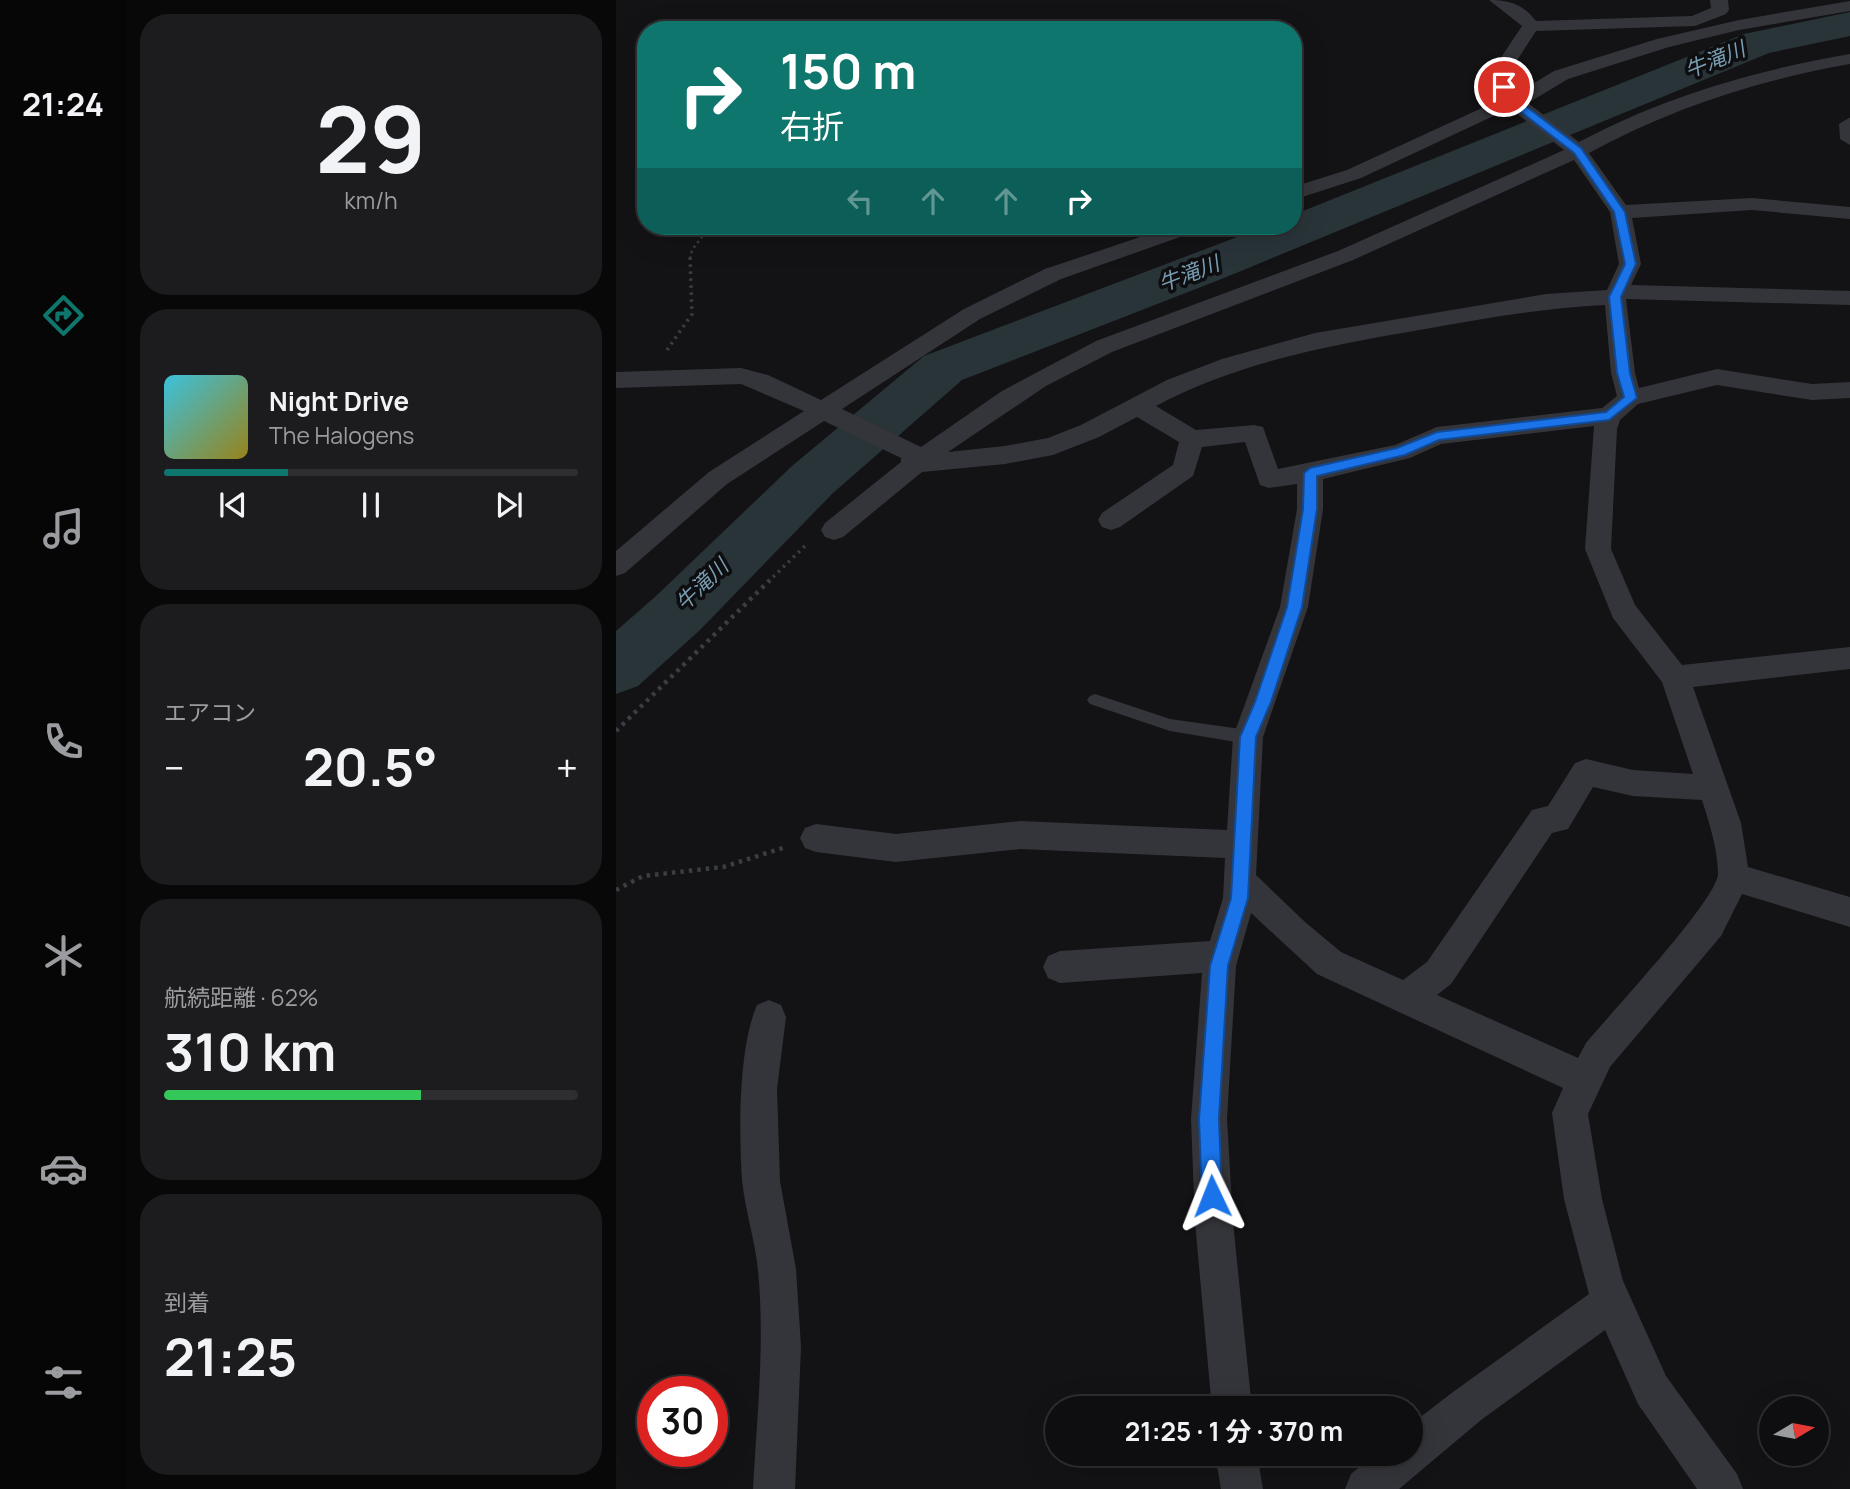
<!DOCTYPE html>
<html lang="ja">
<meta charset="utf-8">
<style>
:root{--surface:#0e0e10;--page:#1c1c1e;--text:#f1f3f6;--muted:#9b9c9f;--line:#2e2e30;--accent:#0f766e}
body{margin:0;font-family:Manrope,"Noto Sans JP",sans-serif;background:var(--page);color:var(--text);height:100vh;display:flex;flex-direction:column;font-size:26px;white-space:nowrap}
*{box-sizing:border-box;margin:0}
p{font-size:23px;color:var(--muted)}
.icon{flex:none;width:38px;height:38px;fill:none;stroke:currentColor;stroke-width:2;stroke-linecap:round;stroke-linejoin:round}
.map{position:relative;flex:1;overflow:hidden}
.sheet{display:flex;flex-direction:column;gap:14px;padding:14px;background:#080809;width:490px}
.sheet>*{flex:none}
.top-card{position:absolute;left:21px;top:21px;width:665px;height:214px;border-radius:28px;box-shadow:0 7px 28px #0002,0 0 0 2px var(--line);background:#0f766e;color:#fff;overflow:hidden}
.needle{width:46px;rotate:80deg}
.buttons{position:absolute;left:1143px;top:1396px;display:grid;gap:14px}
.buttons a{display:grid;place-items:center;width:70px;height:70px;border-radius:50%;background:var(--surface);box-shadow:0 7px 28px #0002,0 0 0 2px var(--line);font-size:35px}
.speed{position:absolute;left:21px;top:1376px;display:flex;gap:14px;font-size:35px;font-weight:700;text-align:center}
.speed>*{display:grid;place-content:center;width:91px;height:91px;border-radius:50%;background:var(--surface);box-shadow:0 7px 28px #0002,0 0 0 2px var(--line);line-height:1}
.speed .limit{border:10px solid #d22;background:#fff;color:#111}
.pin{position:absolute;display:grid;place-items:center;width:60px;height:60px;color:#fff;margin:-30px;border:4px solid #fff;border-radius:50%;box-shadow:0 2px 7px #0007}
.me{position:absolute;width:77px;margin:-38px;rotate:358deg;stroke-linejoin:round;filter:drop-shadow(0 0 5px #0008)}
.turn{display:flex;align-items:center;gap:24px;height:147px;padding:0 28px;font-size:32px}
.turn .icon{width:91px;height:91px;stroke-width:2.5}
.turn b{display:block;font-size:49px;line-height:60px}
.lanes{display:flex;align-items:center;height:66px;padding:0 28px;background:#0003;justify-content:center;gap:35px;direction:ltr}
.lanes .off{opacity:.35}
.big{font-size:52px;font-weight:700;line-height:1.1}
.sheet .tile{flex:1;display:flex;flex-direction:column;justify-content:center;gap:10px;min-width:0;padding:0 24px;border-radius:28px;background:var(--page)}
.sheet .dial{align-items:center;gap:0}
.dial b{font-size:91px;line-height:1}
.song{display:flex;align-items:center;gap:21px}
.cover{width:84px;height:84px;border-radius:10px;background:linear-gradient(135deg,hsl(190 70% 55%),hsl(50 70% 35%))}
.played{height:7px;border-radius:4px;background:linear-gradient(90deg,var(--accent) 30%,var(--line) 30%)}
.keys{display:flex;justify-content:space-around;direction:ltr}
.heat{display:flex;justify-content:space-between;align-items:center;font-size:38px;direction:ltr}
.charge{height:10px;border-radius:5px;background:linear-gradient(90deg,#34c759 62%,var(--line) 0)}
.trip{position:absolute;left:429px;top:1396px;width:378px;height:70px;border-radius:35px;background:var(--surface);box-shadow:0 7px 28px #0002,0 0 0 2px var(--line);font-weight:700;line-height:70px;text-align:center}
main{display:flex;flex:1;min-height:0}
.tab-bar{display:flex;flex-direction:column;width:126px;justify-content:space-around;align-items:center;background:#060606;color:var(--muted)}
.tab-bar .icon{width:49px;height:49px}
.tab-bar .on{color:var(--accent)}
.tab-bar b{font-size:32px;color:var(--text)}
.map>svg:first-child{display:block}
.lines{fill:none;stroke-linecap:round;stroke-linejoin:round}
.river{fill:#293439;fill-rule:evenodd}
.path-far2{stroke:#3a3d41;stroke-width:2.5;stroke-dasharray:2.5 3.5;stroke-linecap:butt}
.path-far1{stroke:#3a3d41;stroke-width:3.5;stroke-dasharray:2.5 4.5;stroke-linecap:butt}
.path{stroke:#3a3d41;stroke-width:4.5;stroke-dasharray:3.5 5;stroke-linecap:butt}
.service{fill:#34353a;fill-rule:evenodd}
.minor{fill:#34353a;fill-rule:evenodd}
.route{fill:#1a73e8;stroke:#114b97;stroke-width:2}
.labels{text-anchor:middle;stroke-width:7;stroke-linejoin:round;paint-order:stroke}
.far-water-label{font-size:21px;font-style:italic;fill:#799eb3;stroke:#0e0e10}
</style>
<main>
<nav class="tab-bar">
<b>21:24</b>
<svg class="icon on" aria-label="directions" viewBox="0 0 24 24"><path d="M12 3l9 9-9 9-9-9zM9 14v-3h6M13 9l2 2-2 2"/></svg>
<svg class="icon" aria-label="music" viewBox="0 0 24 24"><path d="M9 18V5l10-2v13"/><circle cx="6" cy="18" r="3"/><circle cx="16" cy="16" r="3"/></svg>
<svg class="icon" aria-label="phone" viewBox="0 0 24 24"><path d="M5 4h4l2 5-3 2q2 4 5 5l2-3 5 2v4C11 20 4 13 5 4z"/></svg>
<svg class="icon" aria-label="climate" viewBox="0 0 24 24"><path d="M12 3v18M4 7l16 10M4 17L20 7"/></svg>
<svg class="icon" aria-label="car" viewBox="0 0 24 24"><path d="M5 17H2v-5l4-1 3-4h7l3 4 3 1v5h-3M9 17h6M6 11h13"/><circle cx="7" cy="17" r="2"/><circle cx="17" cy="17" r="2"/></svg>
<svg class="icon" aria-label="filters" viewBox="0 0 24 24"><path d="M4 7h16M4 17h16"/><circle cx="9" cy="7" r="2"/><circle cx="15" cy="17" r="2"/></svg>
</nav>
<section class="sheet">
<div class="tile dial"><b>29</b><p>km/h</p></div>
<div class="tile">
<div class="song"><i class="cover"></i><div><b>Night Drive</b><p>The Halogens</p></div></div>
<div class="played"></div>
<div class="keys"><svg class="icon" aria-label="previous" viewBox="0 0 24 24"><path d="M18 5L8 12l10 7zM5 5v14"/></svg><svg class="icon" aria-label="pause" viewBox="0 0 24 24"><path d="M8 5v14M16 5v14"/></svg><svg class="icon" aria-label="next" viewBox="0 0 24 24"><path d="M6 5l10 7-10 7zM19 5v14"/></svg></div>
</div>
<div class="tile"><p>エアコン</p>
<div class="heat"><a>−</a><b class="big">20.5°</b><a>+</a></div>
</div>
<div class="tile"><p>航続距離 · 62%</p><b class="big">310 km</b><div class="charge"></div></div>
<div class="tile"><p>到着</p><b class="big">21:25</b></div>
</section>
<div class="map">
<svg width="1234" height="1489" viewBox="0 0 1234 1489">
<rect width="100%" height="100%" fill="#131315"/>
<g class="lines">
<path class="river" d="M1234,12V36L1153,53L603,280L346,380L216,494L84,630L22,686L0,694V631L40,596L176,466L308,356L650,226H677V215L1128,34Z"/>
<path class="path-far2" d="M74,259L76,250L94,226"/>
<g class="path-far1">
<path d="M51,350L76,314L74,257"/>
<path d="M152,582L192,543"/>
</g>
<g class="path">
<path d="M0,731L154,580"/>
<path d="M0,890L27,876L107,867L170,847"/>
</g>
<path class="service" d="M479,694L554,719L632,730L638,732L640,737L638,742L632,744L554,731L474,704L471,700L474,696Z"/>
<g class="minor">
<path d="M873,0C893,0 907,4 920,21L1076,16L1095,8L1094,0H1112L1113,10L1110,14L1079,26L920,31L900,62L897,87L902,93L938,71L1041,39L1123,20L1234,1V11L1123,30L1053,47L952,79L912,103L963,142C1047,97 1140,70 1234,54V64C1143,80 1055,108 973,153L1010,205L1136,198L1234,207V219L1136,210L1016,218L1025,264L1015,285L1234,291V305L1010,299L1019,373L1023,388L1101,369L1196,384L1234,382V398L1196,400L1101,385L1022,404L1004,420L1001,429L995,549L1019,605L1066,665L1234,647V669L1077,687L1125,823L1132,867L1234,897V927L1126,894L1105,936L994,1067L972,1114L986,1199L1007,1281L1050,1376L1121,1474L1127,1489H1081L1022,1404L989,1330L865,1420L783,1489H729L735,1474L759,1454H794V1425L837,1392L973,1294L948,1199L936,1113L947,1088L701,974L635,913L620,966L611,1119L617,1222L636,1409H596L579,1222L575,1119L586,973L444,983L432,978L427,967L432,956L444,951L594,941L607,898L609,858L404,849L280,862L200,852L189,848L184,838L189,828L200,824L280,834L404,821L611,830L617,737L664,607L681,509V484L653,488L644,485L629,442L586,447L577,476L504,527L495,530L486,527L482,520L486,513L557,465L563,442L521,417L483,437L437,455L389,464L306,472L227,537L218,540L209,537L205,530L209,523L285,462V458L208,421L111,484L9,573L0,576V551L93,472L188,411L125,384L0,388V372L125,368L152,375L205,400L348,309L429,269L557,226H587L584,230L445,279L364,319L226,409L305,447L386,391L480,341L722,251L948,150L892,107L879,87L882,62L906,26ZM958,160L994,212L1003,264L991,290L930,294L699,333L606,359L551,380L465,425L432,438L389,446L332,452L430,386L496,352L737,260ZM989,305L995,373L1001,396L986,408L821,427L779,445L662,469L647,427L638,425L580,430L540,406C625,361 716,345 809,329C869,318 928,308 989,305ZM978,426L969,549L997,618L1046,682L1077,774L1017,770L970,759L959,763L932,806L916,810L811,962L787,980L725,952L689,922L640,875L647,737L692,607L707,509V479L794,458L825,444ZM977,787L1017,796L1086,800C1093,822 1102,850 1102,874C1101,900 993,1015 970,1043L962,1058L821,995L835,984L936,833L952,829Z"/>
<path d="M879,102L886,104L889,108L886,112L745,178L677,200V187L731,170Z"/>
<path d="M1233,118H1234V145L1224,139L1223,124Z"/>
<path d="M153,1000L165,1005L170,1017L161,1089L164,1181L180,1269L185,1347L179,1489H137C141,1416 149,1343 142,1270C139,1240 129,1210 126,1180C123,1132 122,1049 141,1005Z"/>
<path d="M599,1454H641L647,1489H605Z"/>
</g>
</g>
<path class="route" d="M885,85H892L903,101L965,148L1009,212L1020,264L1005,297L1014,373L1021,398L993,420L823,440L789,455L701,476V509L686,607L655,702L640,737L632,898L612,966L603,1119L606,1196L603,1203L596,1206L589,1203L586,1196L583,1119L594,966L615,898L624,737L639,702L671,607L687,509L688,473L694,468L781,448L821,432L990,412L1008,397L1001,373L993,297L1009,264L998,212L958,153L896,105L883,87Z"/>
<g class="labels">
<g class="far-water-label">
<text transform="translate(1099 60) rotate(-22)" y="7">牛滝川</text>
<text transform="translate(573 274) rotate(-21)" y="7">牛滝川</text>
<text transform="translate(86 585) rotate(-44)" y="7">牛滝川</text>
</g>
</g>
</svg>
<div class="buttons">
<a><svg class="needle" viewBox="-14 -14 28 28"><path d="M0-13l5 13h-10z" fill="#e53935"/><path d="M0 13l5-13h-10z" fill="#9b9c9f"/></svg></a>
</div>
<div class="speed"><div class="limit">30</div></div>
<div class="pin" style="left:888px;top:87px;background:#d93025"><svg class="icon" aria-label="arrive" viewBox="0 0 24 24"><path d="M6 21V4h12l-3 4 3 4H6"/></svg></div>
<svg class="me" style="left:596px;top:1196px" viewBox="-20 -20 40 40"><path d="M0-17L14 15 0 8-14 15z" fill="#1a73e8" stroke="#fff" stroke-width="4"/></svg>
<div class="trip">21:25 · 1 分 · 370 m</div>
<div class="top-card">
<div class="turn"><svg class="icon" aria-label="right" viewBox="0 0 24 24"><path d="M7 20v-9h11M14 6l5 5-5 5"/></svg><div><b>150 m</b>右折</div></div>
<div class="lanes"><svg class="icon off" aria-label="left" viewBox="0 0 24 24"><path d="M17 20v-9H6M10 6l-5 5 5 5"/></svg><svg class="icon off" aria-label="ahead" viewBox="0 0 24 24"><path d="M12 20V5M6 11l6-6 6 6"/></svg><svg class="icon off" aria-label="ahead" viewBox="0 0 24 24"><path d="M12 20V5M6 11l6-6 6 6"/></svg><svg class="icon" aria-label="right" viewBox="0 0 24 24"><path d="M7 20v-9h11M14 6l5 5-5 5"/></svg></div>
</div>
</div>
</main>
